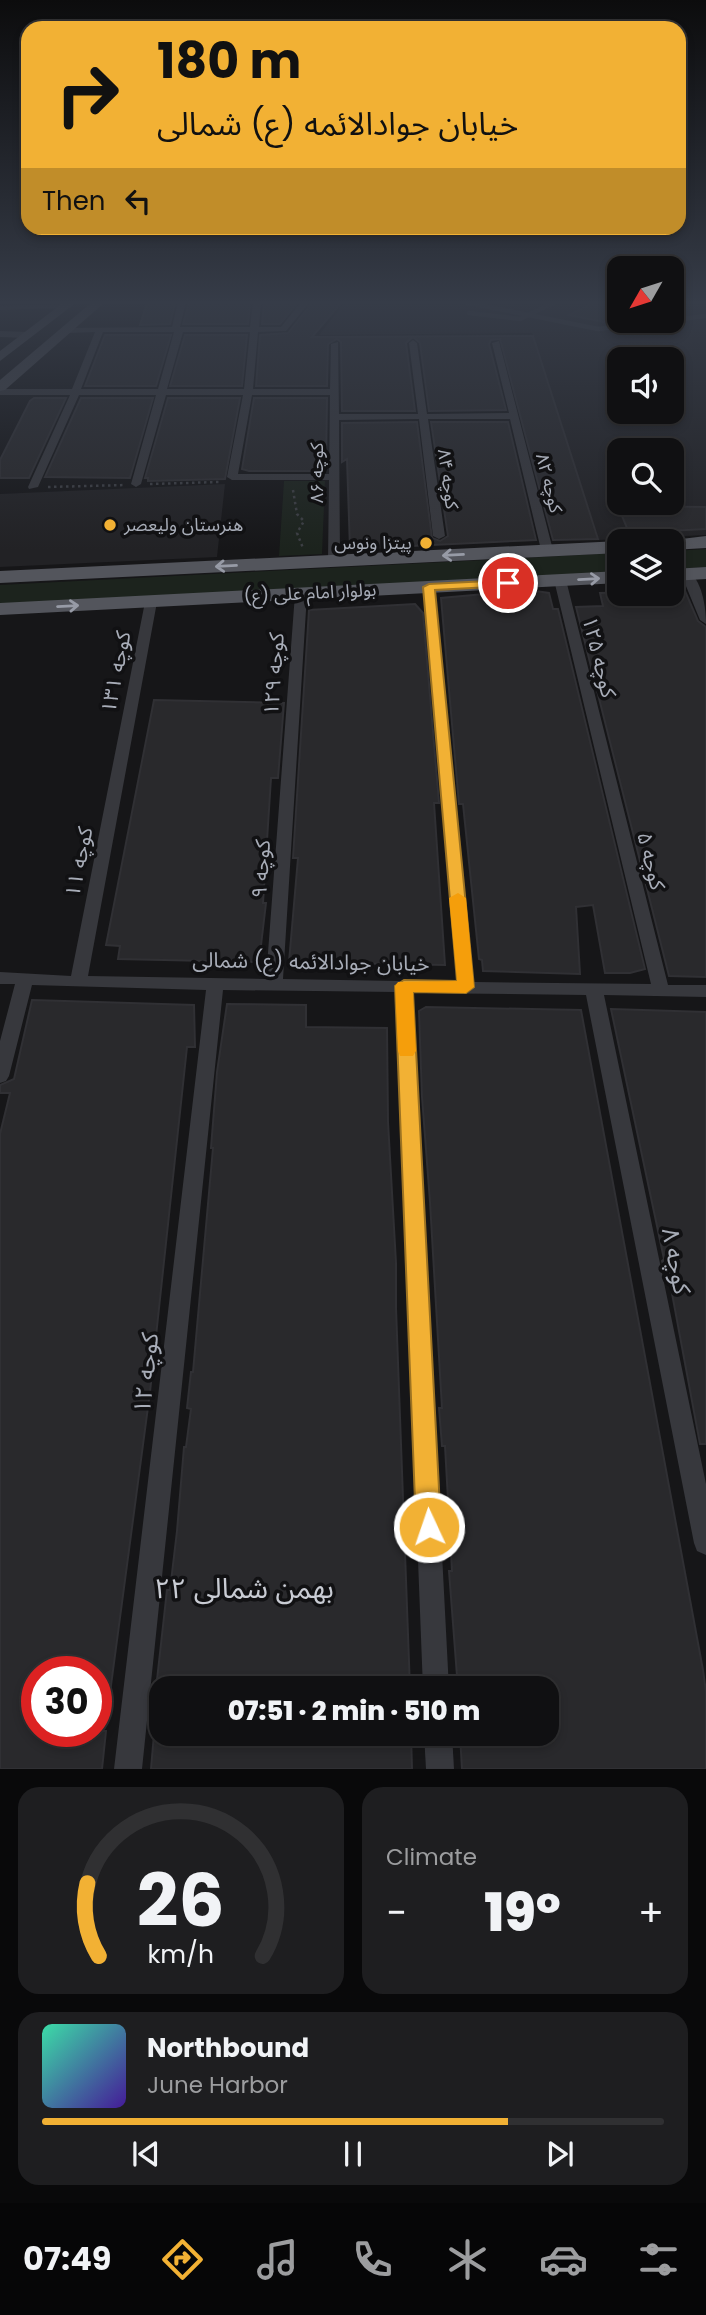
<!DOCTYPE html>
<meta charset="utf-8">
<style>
:root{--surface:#101012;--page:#1e1e20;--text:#f1f3f6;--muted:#9c9d9f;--line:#303032;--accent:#f2b134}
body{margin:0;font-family:Poppins,"Noto Sans Arabic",sans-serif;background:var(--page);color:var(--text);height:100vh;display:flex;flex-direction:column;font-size:26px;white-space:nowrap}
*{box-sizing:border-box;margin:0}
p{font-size:23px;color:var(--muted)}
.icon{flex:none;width:38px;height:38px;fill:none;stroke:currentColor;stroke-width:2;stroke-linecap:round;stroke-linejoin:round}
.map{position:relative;height:1769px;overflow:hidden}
.details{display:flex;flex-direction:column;gap:18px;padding:18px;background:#09090a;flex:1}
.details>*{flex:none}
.hud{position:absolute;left:21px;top:21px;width:665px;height:214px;border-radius:21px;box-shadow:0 4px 10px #0003,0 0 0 2px var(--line);background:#f2b134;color:#111;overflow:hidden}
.needle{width:46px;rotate:231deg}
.buttons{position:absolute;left:607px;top:256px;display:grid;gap:14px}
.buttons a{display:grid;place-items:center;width:77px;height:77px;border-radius:14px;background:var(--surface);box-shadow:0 4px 10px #0003,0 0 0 2px var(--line);font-size:35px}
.speed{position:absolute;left:21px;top:1656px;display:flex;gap:14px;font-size:35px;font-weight:700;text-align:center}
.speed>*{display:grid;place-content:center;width:91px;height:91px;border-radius:50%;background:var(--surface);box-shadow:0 4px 10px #0003,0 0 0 2px var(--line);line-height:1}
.speed .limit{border:10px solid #d22;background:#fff;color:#111}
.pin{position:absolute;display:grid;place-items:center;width:60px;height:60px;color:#fff;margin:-30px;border:4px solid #fff;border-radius:50%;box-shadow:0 2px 7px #0007}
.me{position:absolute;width:77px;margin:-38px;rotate:357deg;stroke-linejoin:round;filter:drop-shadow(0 0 5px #0008)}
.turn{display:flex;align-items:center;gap:24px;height:147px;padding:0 21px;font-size:32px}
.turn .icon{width:91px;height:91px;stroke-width:2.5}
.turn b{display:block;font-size:49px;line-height:60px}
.then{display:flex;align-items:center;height:66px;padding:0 21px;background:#0003;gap:14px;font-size:26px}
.big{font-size:52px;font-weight:800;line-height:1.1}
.details .widget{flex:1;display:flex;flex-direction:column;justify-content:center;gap:10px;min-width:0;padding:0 24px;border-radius:21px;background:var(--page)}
.details .dial{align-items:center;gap:0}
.dial svg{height:182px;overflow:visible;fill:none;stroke:var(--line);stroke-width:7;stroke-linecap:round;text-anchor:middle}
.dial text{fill:var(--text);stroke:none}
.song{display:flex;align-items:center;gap:21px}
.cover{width:84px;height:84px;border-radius:10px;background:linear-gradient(135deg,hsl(160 70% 55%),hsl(260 70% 35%))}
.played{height:7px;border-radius:4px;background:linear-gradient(90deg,var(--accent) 75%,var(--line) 75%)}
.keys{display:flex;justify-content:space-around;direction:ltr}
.heat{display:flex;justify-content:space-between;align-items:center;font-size:38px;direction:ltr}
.details .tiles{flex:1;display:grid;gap:18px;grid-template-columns:1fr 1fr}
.widget:last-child{grid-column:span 2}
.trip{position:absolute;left:149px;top:1676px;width:410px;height:70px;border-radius:21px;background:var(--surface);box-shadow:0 4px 10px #0003,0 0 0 2px var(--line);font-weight:800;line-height:70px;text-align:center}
.menu{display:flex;height:112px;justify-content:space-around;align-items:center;background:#060607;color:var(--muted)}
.menu .icon{width:49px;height:49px}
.menu .current{color:var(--accent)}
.menu b{font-size:32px;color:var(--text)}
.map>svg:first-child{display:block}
.built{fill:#222225;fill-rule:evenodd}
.green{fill:#1c231d}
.building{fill:#29292c;stroke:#303034;stroke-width:2}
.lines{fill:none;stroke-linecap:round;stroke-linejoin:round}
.path{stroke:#3d3f44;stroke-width:2.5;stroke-dasharray:2.5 3.5;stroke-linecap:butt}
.lane{stroke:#37383d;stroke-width:4.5}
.street{fill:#37383d;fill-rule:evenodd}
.secondary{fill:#45474d;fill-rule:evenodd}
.primary{fill:#53555c;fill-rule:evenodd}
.oneway{stroke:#979ba6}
.route{fill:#f2b134;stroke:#9d7322;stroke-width:2}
.slow{fill:#f59e0b}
.poi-dot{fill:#f2b134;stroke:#111113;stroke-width:2.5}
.labels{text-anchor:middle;stroke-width:7;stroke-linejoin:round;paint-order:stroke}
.far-street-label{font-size:18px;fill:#a8adb8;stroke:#111113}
.far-poi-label{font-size:18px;fill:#a8adb8;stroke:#111113;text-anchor:start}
.street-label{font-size:21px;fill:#a8adb8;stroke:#111113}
.near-street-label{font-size:24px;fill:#a8adb8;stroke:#111113}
.near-neighbourhood-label{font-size:28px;fill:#c9ccd4;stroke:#111113}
</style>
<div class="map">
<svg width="706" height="1769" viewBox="0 0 706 1769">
<rect width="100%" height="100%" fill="#161618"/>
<g class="built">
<path d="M345,302H619L620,320H672V302H706V535L599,540L532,333L319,335ZM620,359H672V411H620ZM620,450H672V502H620Z"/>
<path d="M225,484L217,557L0,567V494Z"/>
</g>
<g class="green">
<path d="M284,481H325L322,554L279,556Z"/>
<path d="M706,549V567L672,569V551Z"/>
<path d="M619,553V572L0,605V585Z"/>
</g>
<g class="building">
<path d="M147,303H175L170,324L140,325Z"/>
<path d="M189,303H250L248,324H183Z"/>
<path d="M264,303H297L280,324H262Z"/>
<path d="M312,303H341L312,337L533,336L598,539L553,540L500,339L491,340L489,344L506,410L429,411L420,343L413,337L406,343L415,411H342L341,342L337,339L328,344L327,386H256L260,335L288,333Z"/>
<path d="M593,303H620V321L610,319L604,322L569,315Z"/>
<path d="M105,335H171L156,386H85Z"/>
<path d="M185,335H247L242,386H170Z"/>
<path d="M34,398H66L29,478H0V460L30,401Z"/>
<path d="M81,398H153L130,478L45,477Z"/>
<path d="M168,398H240L225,479L148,481V478H145Z"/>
<path d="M254,398H327L326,468L317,471H249L242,469Z"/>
<path d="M417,422L432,538L440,541L448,536L431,422H508L536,540L350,549L347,459L342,462V423Z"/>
<path d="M618,506L706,507V529L629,533Z"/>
<path d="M528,590L549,593L553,609H558L645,969L630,973H605L593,905L576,907L580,974L483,971L482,960L479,959L463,804H459L441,598Z"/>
<path d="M685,591L698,621L706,627V977L669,976L576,607L603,606L600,593Z"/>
<path d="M415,604L423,613L439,803H434L445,965L289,962L298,858H293L309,610Z"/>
<path d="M154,700L284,703L278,778H271L263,903H266L259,962L118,959L120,946L106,945Z"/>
<path d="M32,1000L194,1005L195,1047H187L150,1392L106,1723L96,1722V1671H37V1731H106L102,1769H0V1134L10,1093H0V1085L14,1079Z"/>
<path d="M227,1004L306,1005V1027L387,1028L388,1122L396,1263V1308L410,1689H156L167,1590H170L177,1531L184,1447H186L191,1409L187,1408L191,1372H193L213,1148H211L217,1072Z"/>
<path d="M426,1007L581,1010L703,1670L706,1692V1769H462L460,1734H546V1689H458L449,1571H452L445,1446H442L439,1408H442L430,1202L422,1097L419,1011Z"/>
<path d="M611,1009L706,1012V1444H700L671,1288L662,1261L664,1259Z"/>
<path d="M154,1734H411L412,1769H151Z"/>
</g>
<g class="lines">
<g class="path">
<path d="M150,484L219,482"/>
<path d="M48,487L125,485"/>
<path d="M293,490L297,514L304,521L297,533L303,548"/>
</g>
<g class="lane">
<path d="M464,302L598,329L706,316"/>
<path d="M469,313L520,319L555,302"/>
</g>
<g class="street">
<path d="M178,302H186L180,327H250L253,302H261L259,327H281L301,302H310L286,331L258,332L253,389H330L331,344L338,342L339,414H418L409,343L413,340L417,343L427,414L509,413L492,343L499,341L553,550L547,553L541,550L510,419H428L445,536L439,539L433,536L419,419L339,420L340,561L334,564L328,561L329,480H232L227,477L243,395H166L141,484L136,487L131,484L156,395H79L38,487L29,489L28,487L70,395H0V389H72L95,332L67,333L64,332V328L172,327ZM103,332H174L158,389H81ZM183,332H250L244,389H167ZM252,395H330L329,474H238Z"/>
<path d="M70,304L67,308L0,310V306Z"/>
<path d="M0,331L28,332L32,335L28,338L0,337Z"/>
<path d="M687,571C702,578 706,608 706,624L700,620L681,574Z"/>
<path d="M560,576L566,580L668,985H706V997L604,995L706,1484V1555L697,1551L694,1543L586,995L413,993L449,1689H423L396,992L223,990L142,1769H114L206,990L32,985L9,1076L6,1081L0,1083V1041L15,984H0V972L71,976L145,602L151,598L157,602L88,976L266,979L295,594L301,590L307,594L283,979L457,982L423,587L429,583L435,587L474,982L651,984L554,580Z"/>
<path d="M424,1734H452L454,1769H426Z"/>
</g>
<g class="secondary">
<path d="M64,302H77L0,361V351Z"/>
<path d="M92,302H105L5,390L0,391V380Z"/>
</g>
<g class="primary">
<path d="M706,536V548L672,550V541H665Z"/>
<path d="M620,541V553L0,583V571Z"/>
<path d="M706,567V579L672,581V569Z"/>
<path d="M620,571V583L0,615V603Z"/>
</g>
</g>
<defs><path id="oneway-shaft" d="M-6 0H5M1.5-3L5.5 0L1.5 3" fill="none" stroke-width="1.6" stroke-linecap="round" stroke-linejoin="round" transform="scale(1.75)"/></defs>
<g class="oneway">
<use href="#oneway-shaft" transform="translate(453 555) rotate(177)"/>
<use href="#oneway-shaft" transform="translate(226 566) rotate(177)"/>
<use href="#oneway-shaft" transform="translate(589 579) rotate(-3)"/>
<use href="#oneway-shaft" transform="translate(68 606) rotate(-3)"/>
</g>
<linearGradient id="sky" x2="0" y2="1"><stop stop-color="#0c0c0d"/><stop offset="0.55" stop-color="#363c48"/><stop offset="1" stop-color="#363c48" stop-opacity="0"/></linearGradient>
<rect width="706" height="550" fill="url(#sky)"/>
<path class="route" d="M508,580L513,583L512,586L435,590L474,987L466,993L413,992L441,1527L437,1535L429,1538L420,1535L416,1527L395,986L404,980L457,981L423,587L429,584Z"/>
<path class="slow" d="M458,893L466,898L474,987L466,993L413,992L416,1051L413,1056H400L398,1051L395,986L398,982L457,981L449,898Z"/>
<g class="poi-dot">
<circle cx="110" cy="525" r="7"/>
<circle cx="426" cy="543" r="7"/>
</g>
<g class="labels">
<g class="far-street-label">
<text transform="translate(317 473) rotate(-90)" y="6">کوچه ۸۶</text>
<text transform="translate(448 479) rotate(82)" y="6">کوچه ۸۴</text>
<text transform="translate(549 483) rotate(76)" y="6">کوچه ۸۲</text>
<text transform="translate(310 593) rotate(-3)" y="6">بولوار امام علی (ع)</text>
</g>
<g class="far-poi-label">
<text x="124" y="531">هنرستان ولیعصر</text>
<text x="412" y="549" text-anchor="end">پیتزا ونوس</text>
</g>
<g class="street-label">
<text transform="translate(599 657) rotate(76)" y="7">کوچه ۱۲۵</text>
<text transform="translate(116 672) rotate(-79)" y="7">کوچه ۱۳۱</text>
<text transform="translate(274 674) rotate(-86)" y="7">کوچه ۱۲۹</text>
<text transform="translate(651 861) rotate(76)" y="7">کوچه ۵</text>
<text transform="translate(79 862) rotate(-79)" y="7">کوچه ۱۱</text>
<text transform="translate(261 869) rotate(-86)" y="7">کوچه ۹</text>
<text transform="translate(311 962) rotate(1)" y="7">خیابان جوادالائمه (ع) شمالی</text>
</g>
<g class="near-street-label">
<text transform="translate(676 1261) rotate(79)" y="8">کوچه ۸</text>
<text transform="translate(146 1373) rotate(-84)" y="8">کوچه ۱۲</text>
</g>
<g class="near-neighbourhood-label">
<text x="244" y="1598">۲۲ بهمن شمالی</text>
</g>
</g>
</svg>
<div class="buttons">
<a><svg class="needle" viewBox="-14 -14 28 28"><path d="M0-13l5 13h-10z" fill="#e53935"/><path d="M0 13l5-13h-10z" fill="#9c9d9f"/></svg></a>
<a><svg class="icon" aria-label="sound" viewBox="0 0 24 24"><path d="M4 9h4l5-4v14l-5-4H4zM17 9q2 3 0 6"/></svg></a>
<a><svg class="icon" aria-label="search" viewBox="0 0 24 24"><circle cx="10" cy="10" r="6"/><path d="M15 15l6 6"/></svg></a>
<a><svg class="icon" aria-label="layers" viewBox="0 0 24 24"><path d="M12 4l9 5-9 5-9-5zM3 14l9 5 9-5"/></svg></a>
</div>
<div class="speed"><div class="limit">30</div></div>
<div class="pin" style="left:508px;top:583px;background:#d93025"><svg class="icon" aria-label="arrive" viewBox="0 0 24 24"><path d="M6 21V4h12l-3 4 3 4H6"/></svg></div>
<svg class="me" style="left:429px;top:1527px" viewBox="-20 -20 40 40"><circle r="17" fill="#f2b134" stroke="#fff" stroke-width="3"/><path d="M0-11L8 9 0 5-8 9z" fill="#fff"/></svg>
<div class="trip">07:51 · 2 min · 510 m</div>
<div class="hud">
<div class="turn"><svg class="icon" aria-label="right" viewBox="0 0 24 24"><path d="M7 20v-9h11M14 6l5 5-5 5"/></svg><div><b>180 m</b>خیابان جوادالائمه (ع) شمالی</div></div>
<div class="then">Then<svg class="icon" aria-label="left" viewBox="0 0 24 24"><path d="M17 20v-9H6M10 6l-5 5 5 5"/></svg></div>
</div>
</div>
<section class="details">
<div class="tiles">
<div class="widget dial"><svg viewBox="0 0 100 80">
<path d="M14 69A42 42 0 1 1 86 69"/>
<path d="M14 69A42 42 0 0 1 9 37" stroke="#f2b134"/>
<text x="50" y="56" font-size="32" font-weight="700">26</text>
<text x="50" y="72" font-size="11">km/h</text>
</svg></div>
<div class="widget"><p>Climate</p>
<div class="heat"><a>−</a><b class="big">19°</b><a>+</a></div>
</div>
<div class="widget">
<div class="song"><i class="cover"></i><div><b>Northbound</b><p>June Harbor</p></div></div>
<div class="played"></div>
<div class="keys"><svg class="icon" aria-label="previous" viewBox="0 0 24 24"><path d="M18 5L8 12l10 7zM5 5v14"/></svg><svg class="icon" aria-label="pause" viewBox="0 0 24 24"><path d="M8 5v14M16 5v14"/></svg><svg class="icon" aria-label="next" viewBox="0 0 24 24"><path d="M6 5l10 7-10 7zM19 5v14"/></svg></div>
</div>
</div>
</section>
<nav class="menu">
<b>07:49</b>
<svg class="icon current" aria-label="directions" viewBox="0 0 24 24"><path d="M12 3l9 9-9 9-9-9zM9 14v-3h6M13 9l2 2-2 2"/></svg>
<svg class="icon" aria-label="music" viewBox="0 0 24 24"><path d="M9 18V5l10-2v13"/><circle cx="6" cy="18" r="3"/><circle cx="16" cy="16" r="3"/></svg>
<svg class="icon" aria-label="phone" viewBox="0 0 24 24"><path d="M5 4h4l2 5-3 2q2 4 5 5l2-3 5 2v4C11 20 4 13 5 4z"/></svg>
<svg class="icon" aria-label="climate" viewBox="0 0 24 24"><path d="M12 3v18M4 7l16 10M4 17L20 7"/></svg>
<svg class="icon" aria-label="car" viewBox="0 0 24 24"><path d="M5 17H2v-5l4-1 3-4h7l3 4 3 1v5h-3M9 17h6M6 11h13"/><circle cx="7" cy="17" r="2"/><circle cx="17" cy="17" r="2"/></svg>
<svg class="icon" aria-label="filters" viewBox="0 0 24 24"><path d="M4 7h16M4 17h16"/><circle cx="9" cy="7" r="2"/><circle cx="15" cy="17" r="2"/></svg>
</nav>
